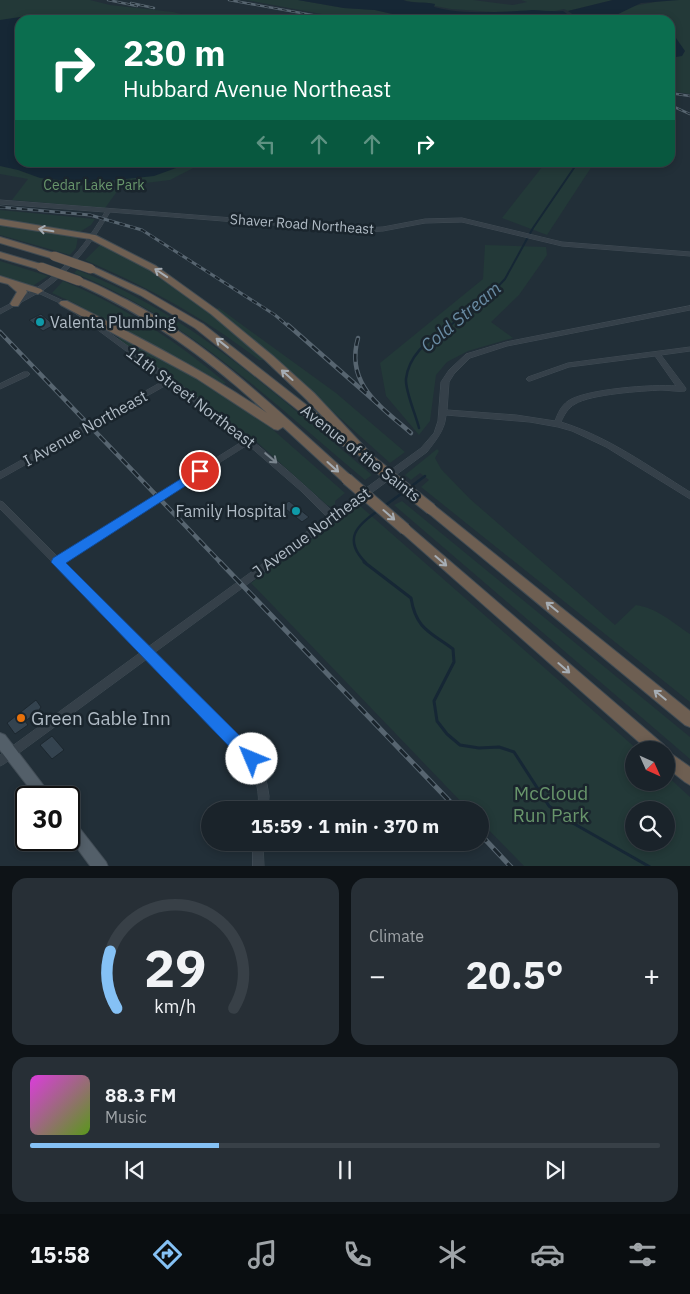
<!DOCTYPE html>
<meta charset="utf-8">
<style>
:root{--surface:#1a232a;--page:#272f36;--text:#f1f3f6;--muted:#9fa4a8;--line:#384047;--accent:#85c1f5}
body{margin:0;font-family:"IBM Plex Sans",sans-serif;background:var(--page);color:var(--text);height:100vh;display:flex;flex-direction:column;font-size:19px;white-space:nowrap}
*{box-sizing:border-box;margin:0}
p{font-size:16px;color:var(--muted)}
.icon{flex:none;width:28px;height:28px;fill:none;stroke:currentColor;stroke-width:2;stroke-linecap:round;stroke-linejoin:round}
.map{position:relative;height:866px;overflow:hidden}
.panel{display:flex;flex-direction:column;gap:12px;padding:12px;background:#0e1317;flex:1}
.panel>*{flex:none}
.hud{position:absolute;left:15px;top:15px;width:660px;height:152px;border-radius:15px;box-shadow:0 2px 8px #0003,0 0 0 1px var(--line);background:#0b6e4f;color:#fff;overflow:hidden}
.needle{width:32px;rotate:135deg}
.tools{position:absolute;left:625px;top:741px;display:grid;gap:10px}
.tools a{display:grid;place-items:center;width:50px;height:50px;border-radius:50%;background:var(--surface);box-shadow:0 2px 8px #0003,0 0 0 1px var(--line);font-size:25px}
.speed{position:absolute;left:15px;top:786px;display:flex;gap:10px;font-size:25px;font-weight:700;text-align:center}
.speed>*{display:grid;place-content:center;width:65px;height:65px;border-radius:50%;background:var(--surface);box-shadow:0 2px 8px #0003,0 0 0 1px var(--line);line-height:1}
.speed .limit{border:2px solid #111;border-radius:8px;background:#fff;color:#111}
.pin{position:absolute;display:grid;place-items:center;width:42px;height:42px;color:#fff;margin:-21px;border:2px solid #fff;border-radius:50%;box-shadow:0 1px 5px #0007}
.me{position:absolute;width:55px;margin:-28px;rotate:315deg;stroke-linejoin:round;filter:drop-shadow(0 0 4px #0008)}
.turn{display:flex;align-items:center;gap:18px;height:105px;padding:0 25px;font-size:22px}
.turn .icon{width:65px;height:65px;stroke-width:2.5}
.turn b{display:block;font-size:35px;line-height:42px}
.lanes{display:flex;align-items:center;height:48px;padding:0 25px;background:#0003;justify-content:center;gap:25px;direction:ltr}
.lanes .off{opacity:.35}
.big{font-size:38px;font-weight:700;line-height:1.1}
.panel .widget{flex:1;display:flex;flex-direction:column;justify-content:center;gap:8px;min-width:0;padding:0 18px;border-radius:15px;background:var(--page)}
.panel .dial{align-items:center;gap:0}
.dial svg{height:130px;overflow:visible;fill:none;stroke:var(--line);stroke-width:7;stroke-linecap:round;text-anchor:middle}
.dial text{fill:var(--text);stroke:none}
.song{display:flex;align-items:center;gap:15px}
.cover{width:60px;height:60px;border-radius:8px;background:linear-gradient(135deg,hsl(300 70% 55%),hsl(90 70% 35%))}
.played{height:5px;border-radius:2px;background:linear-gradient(90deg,var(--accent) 30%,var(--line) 30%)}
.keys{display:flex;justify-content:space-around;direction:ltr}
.heat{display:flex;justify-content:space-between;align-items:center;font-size:28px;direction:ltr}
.panel .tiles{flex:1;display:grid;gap:12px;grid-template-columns:1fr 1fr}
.widget:last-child{grid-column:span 2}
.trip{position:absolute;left:201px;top:801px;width:288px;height:50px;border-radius:25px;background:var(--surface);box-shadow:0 2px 8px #0003,0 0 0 1px var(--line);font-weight:700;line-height:50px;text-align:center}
.tab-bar{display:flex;height:80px;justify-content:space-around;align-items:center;background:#0a0e11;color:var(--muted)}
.tab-bar .icon{width:35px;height:35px}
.tab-bar .current{color:var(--accent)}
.tab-bar b{font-size:22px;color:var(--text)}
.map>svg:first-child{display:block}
.green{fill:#233938;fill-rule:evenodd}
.water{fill:#162735}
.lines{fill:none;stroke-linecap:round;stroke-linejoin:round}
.stream-far2{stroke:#162735;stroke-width:2}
.stream-far1{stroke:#162735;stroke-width:2.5}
.stream{stroke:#162735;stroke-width:3}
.building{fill:#34434f;stroke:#1c272f}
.minor-casing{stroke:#414c55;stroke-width:1}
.major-casing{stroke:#414c55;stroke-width:2}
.highway-casing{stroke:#404b53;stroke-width:2}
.minor{fill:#354049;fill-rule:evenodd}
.major{fill:#535f69;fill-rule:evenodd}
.highway{fill:#6e5f52;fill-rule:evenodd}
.rail-far3-casing{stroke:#576570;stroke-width:2.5}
.rail-far2-casing{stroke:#576570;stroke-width:3}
.rail-far1-casing{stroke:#576570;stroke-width:4.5}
.rail-casing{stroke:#576570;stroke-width:5}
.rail-far3{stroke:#1a252d;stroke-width:1;stroke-dasharray:4.5;stroke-linecap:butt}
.rail-far2{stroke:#1a252d;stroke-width:2;stroke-dasharray:5.5;stroke-linecap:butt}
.rail-far1{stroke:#1a252d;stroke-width:2.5;stroke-dasharray:8;stroke-linecap:butt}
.rail{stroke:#1a252d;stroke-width:3;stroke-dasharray:10;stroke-linecap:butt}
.highway-bridge-far1-casing{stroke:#404b53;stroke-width:10;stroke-linecap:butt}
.highway-bridge-casing{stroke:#404b53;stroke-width:13;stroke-linecap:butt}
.highway-bridge-far1{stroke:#6e5f52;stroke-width:9}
.highway-bridge{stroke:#6e5f52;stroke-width:11}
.oneway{stroke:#a6adb4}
.oneway2{stroke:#79848d}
.route{fill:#1a73e8;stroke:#114b97}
.culture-dot{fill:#0f9aa8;stroke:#1a252d;stroke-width:2}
.food-dot{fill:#e8710a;stroke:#1a252d;stroke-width:2}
.labels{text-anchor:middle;stroke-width:5;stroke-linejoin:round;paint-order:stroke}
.far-park-label{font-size:14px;fill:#68956b;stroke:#1a252d}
.far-street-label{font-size:14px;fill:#b0bbc5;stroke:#1a252d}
.poi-label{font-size:16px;fill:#b0bbc5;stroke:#1a252d;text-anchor:start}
.street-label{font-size:16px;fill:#b0bbc5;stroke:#1a252d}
.water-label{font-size:18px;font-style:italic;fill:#698ba3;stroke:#1a252d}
.near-poi-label{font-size:19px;fill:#b0bbc5;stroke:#1a252d;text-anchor:start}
.near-park-label{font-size:19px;fill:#68956b;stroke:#1a252d}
</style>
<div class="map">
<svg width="690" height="867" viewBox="0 0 690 867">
<rect width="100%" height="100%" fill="#222f38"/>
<g class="green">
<path d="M0,0H90L110,5L173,12L206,20H20V162L203,163L170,180L121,186L105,208L12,200L28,179L0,174Z"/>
<path d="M246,0H298L344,8L375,10L419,20H354Z"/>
<path d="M403,0H473L513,5L527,2L521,0H613L568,11L564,9L555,11L493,12L451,9Z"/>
<path d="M666,0H690V94L670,91V20H612L609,18L633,6Z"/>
<path d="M546,162L594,163L547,235L502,218Z"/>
<path d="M0,210L95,219L91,225L78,233L0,220Z"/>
<path d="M0,224L78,237L76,248L70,255L0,235Z"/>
<path d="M101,244L149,269L206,310L250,346L264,360H259C203,317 150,288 85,260Z"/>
<path d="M485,245L546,247L547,255L519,295L491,322L513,338L468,351L447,362L436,375L430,421L419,435L386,396L380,363L483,279Z"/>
<path d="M0,261L48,276L31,287L0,275Z"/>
<path d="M77,270C191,313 280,399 372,475L365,480C273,403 187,318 74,273Z"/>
<path d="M63,281C124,306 176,341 226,383L223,384L74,303L52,293Z"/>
<path d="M219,308L336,393L405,452L390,463L289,372L216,309Z"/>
<path d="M120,336L207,384L263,421L345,493L335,501V504L331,507L327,505L258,443L118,339Z"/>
<path d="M437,449L439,451L435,458L441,469L470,499L615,625L636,605C657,608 673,623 690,634V702L421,487L429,480L420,473L411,480L405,475Z"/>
<path d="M402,501L690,737V759L394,505Z"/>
<path d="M359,505L638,750H634V782H666V775L690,797V866H524L480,821V810H469L251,583ZM634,810H666V842H634Z"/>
</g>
<g class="water">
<path d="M298,0H403C413,4 424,1 435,4L434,7C462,15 503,12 532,10C542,10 552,12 563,11L567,14L563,17L564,20H419L375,10L344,8Z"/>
<path d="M613,0H679L641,3L610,18L612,20H581L568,11Z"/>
<path d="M27,16L58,20H20V162L190,163L154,176L88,183L40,178L18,170L0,166V20Z"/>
<path d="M670,37L676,38L685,51L682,56L670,58Z"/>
</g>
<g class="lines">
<path class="stream-far2" d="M448,327L488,297L505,279L533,228L578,162"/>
<g class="stream-far1">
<path d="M419,428C416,415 405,391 406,379C409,353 431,339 449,325"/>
<path d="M409,488L425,476"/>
<path d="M383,507L405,491"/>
<path d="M366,563C342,539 357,525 379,510"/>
</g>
<path class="stream" d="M364,562L411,598C416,629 430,632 453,649L454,662L434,701L437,721L447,734L460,745L479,748L499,747L514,752L549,806L571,822L650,867"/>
</g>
<g class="building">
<path d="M41,314L54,325L43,331L29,320Z"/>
<path d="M289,501L309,517L302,522L282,506Z"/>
<path d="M36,700L41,707L37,713L25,721L28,725L15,734L7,723Z"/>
<path d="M52,736L64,750L52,759L40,745Z"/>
</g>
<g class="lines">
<defs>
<g id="minor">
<path d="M0,200L362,228L383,227L425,219L462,218L562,242L690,252V256L562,246L462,222L425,223L383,231L362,232L110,212C92,243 72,270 42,291L70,304L71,305L70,306H66L38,293L0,314V309C51,283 76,261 105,212L0,204Z"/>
<path d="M690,306V310L507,346L470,358L454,374L449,382L447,410L516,415L555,421C558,413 561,406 568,401C585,389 654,384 676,386L655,356L569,367L530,381H528L526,379L528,377L568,363L690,347V351L661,355L685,387L686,389L685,391C677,392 669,390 661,390C642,391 591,394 575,404C568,408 564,415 561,422C609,437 648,466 690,492V499L606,447L572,431L558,427L530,422L446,415C445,430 436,440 427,452L154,653L256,756L267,784L269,796L268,810H258C260,792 256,778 248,762L147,659L4,764L0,766V755L141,652L0,509V501L3,502L58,557L243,441L170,383L0,479V472L165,380L75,313L74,312L75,311H79C167,374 255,437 333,512L421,448L434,433L438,421L441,382L449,370L466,354L506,342ZM248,445L301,491L327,517L148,647L63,562Z"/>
<path d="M24,372H28L30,374L28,376L0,389V384Z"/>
<path d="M253,842H263L264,867H253Z"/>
</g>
<g id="major">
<path d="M0,733L5,735L53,798H37L0,750Z"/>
<path d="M69,819L74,821L106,862L108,867H91L69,837Z"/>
</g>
<g id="highway">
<path d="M0,219L95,235L156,266L217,310L273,356L314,393L374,457L376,460L374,463H366L350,446H343L195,328L140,295L86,269L88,267H94L146,291L203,324L328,422L306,399L265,360L211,314L150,270L90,239L0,225Z"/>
<path d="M0,237L57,254L59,256L54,259L0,243Z"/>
<path d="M0,252L44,265L46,267L41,270L0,258Z"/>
<path d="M0,276L41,289L43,291L38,294L26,290L27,292L18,306H12L10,304L17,292L8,284L0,282Z"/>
<path d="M79,278C96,283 112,293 127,300C212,345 280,413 351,476L353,479L351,482H343L283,427L278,430L274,429L196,378L61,305L59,303L61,301H67C135,335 204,370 267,413C208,359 149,316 76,283V279Z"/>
<path d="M431,504L435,506L690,711V727L685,725L427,512L425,509L427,506Z"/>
<path d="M405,524L409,526L664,745L666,750L690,767V785L685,782L666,767V750H648L401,532L399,529L401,526Z"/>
</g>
</defs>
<use href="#minor" class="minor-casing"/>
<use href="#major" class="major-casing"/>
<use href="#highway" class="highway-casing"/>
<use href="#minor" class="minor"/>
<use href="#major" class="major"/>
<use href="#highway" class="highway"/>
<defs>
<g id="rail-far3">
<path d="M108,0L137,6"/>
<path d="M229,0L340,20"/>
<path d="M131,3L154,8"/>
<path d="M670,93L690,96"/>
<path d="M670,105L690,114"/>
</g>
<path id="rail-far2" d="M0,207L90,215L142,230L275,315L289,327"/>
<g id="rail-far1">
<path d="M288,325L378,404"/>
<path d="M0,332L221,563"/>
<path d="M358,338C345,384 380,406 411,433"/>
</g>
<g id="rail">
<path d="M220,562L458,810"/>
<path d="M480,834L511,867"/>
</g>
</defs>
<use href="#rail-far3" class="rail-far3-casing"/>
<use href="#rail-far2" class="rail-far2-casing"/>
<use href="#rail-far1" class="rail-far1-casing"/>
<use href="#rail" class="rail-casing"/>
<use href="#rail-far3" class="rail-far3"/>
<use href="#rail-far2" class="rail-far2"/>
<use href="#rail-far1" class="rail-far1"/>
<use href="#rail" class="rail"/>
<defs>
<g id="highway-bridge-far1">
<path d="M54,256L91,269"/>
<path d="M41,267L79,281"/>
</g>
<g id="highway-bridge">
<path d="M372,462L431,509"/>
<path d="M347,479L405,529"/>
</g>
</defs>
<use href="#highway-bridge-far1" class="highway-bridge-far1-casing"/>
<use href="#highway-bridge" class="highway-bridge-casing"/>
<use href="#highway-bridge-far1" class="highway-bridge-far1"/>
<use href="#highway-bridge" class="highway-bridge"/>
</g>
<defs><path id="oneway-shaft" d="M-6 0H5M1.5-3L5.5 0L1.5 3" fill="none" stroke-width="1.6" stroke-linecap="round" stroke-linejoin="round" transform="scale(1.25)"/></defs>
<g class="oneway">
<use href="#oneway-shaft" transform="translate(46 230) rotate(-170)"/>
<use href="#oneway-shaft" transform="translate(161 273) rotate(-146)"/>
<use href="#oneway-shaft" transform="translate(222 343) rotate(-142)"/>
<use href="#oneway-shaft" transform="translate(287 375) rotate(-138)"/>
<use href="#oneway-shaft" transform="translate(333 467) rotate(42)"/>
<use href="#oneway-shaft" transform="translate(389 515) rotate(41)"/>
<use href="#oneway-shaft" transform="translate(441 561) rotate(41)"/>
<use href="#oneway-shaft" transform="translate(552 607) rotate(-141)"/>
<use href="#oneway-shaft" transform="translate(564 668) rotate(41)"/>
<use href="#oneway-shaft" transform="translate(660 695) rotate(-141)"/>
</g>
<use class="oneway2" href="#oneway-shaft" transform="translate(271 458) rotate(40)"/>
<path class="route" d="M200,467L206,471L204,474L66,563L258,754L260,759L258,765L252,767L247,765L51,562L53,558Z"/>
<g class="culture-dot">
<circle cx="40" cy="322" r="5"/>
<circle cx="296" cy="511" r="5"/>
</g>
<circle class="food-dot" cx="21" cy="718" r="5"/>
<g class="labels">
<g class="far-park-label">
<text x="94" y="190">Cedar Lake Park</text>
</g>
<g class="far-street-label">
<text transform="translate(302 224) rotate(4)" y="5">Shaver Road Northeast</text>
</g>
<g class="poi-label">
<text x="50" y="328">Valenta Plumbing</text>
<text x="286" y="517" text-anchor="end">Family Hospital</text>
</g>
<g class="street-label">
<text transform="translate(191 397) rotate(37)" y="6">11th Street Northeast</text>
<text transform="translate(85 428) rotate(-29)" y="6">I Avenue Northeast</text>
<text transform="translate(361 453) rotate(38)" y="6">Avenue of the Saints</text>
<text transform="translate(311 532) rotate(-36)" y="6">J Avenue Northeast</text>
</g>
<g class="water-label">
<text transform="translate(461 317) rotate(-40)" y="6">Cold Stream</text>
</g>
<g class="near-poi-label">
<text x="31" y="725">Green Gable Inn</text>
</g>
<g class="near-park-label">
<text x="551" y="800">McCloud<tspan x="551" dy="22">Run Park</tspan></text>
</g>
</g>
</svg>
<div class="tools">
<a><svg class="needle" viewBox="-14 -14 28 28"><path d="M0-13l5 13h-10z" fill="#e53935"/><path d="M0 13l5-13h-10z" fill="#9fa4a8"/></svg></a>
<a><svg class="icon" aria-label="search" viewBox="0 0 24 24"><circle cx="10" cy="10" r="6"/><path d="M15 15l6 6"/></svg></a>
</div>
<div class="speed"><div class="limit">30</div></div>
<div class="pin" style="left:200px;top:471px;background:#d93025"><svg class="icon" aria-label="arrive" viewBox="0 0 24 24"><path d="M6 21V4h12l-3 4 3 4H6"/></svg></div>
<svg class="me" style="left:252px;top:759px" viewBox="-20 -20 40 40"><circle r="19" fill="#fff"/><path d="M0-13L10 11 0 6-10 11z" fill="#1a73e8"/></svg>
<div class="trip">15:59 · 1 min · 370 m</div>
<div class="hud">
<div class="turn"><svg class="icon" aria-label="right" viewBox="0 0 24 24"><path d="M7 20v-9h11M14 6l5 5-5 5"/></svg><div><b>230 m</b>Hubbard Avenue Northeast</div></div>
<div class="lanes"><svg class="icon off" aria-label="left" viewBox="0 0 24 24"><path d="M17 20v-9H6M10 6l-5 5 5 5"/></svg><svg class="icon off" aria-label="ahead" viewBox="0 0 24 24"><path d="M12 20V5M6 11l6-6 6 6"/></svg><svg class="icon off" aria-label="ahead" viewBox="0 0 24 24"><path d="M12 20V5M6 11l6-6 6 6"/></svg><svg class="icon" aria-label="right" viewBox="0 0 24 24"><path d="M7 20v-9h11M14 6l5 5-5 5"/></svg></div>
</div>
</div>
<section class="panel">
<div class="tiles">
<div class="widget dial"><svg viewBox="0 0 100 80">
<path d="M14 69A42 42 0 1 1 86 69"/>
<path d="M14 69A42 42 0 0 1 10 34" stroke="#85c1f5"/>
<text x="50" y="56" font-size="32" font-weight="700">29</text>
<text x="50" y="72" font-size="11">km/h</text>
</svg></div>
<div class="widget"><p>Climate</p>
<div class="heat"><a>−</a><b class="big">20.5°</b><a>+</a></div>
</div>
<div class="widget">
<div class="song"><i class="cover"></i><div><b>88.3 FM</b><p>Music</p></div></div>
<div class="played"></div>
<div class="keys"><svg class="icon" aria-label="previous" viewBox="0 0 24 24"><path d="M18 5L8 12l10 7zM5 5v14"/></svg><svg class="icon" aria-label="pause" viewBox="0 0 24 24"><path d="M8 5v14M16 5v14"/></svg><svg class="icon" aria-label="next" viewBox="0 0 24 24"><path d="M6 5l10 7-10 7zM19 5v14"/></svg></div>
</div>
</div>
</section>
<nav class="tab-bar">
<b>15:58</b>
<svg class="icon current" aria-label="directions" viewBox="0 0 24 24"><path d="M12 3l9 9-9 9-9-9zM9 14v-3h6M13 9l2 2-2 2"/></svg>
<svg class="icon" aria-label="music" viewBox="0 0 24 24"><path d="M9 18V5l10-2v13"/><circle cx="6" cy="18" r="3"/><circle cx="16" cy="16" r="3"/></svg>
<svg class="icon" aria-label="phone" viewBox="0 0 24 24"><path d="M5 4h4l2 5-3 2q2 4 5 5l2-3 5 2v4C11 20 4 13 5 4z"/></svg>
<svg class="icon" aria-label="climate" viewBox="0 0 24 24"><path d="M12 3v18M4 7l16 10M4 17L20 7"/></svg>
<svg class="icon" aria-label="car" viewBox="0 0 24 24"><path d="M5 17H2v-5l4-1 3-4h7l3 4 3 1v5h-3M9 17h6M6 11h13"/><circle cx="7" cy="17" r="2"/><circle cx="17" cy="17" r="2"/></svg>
<svg class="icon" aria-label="filters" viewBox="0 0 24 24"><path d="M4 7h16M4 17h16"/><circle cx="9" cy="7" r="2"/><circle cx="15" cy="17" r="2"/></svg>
</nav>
